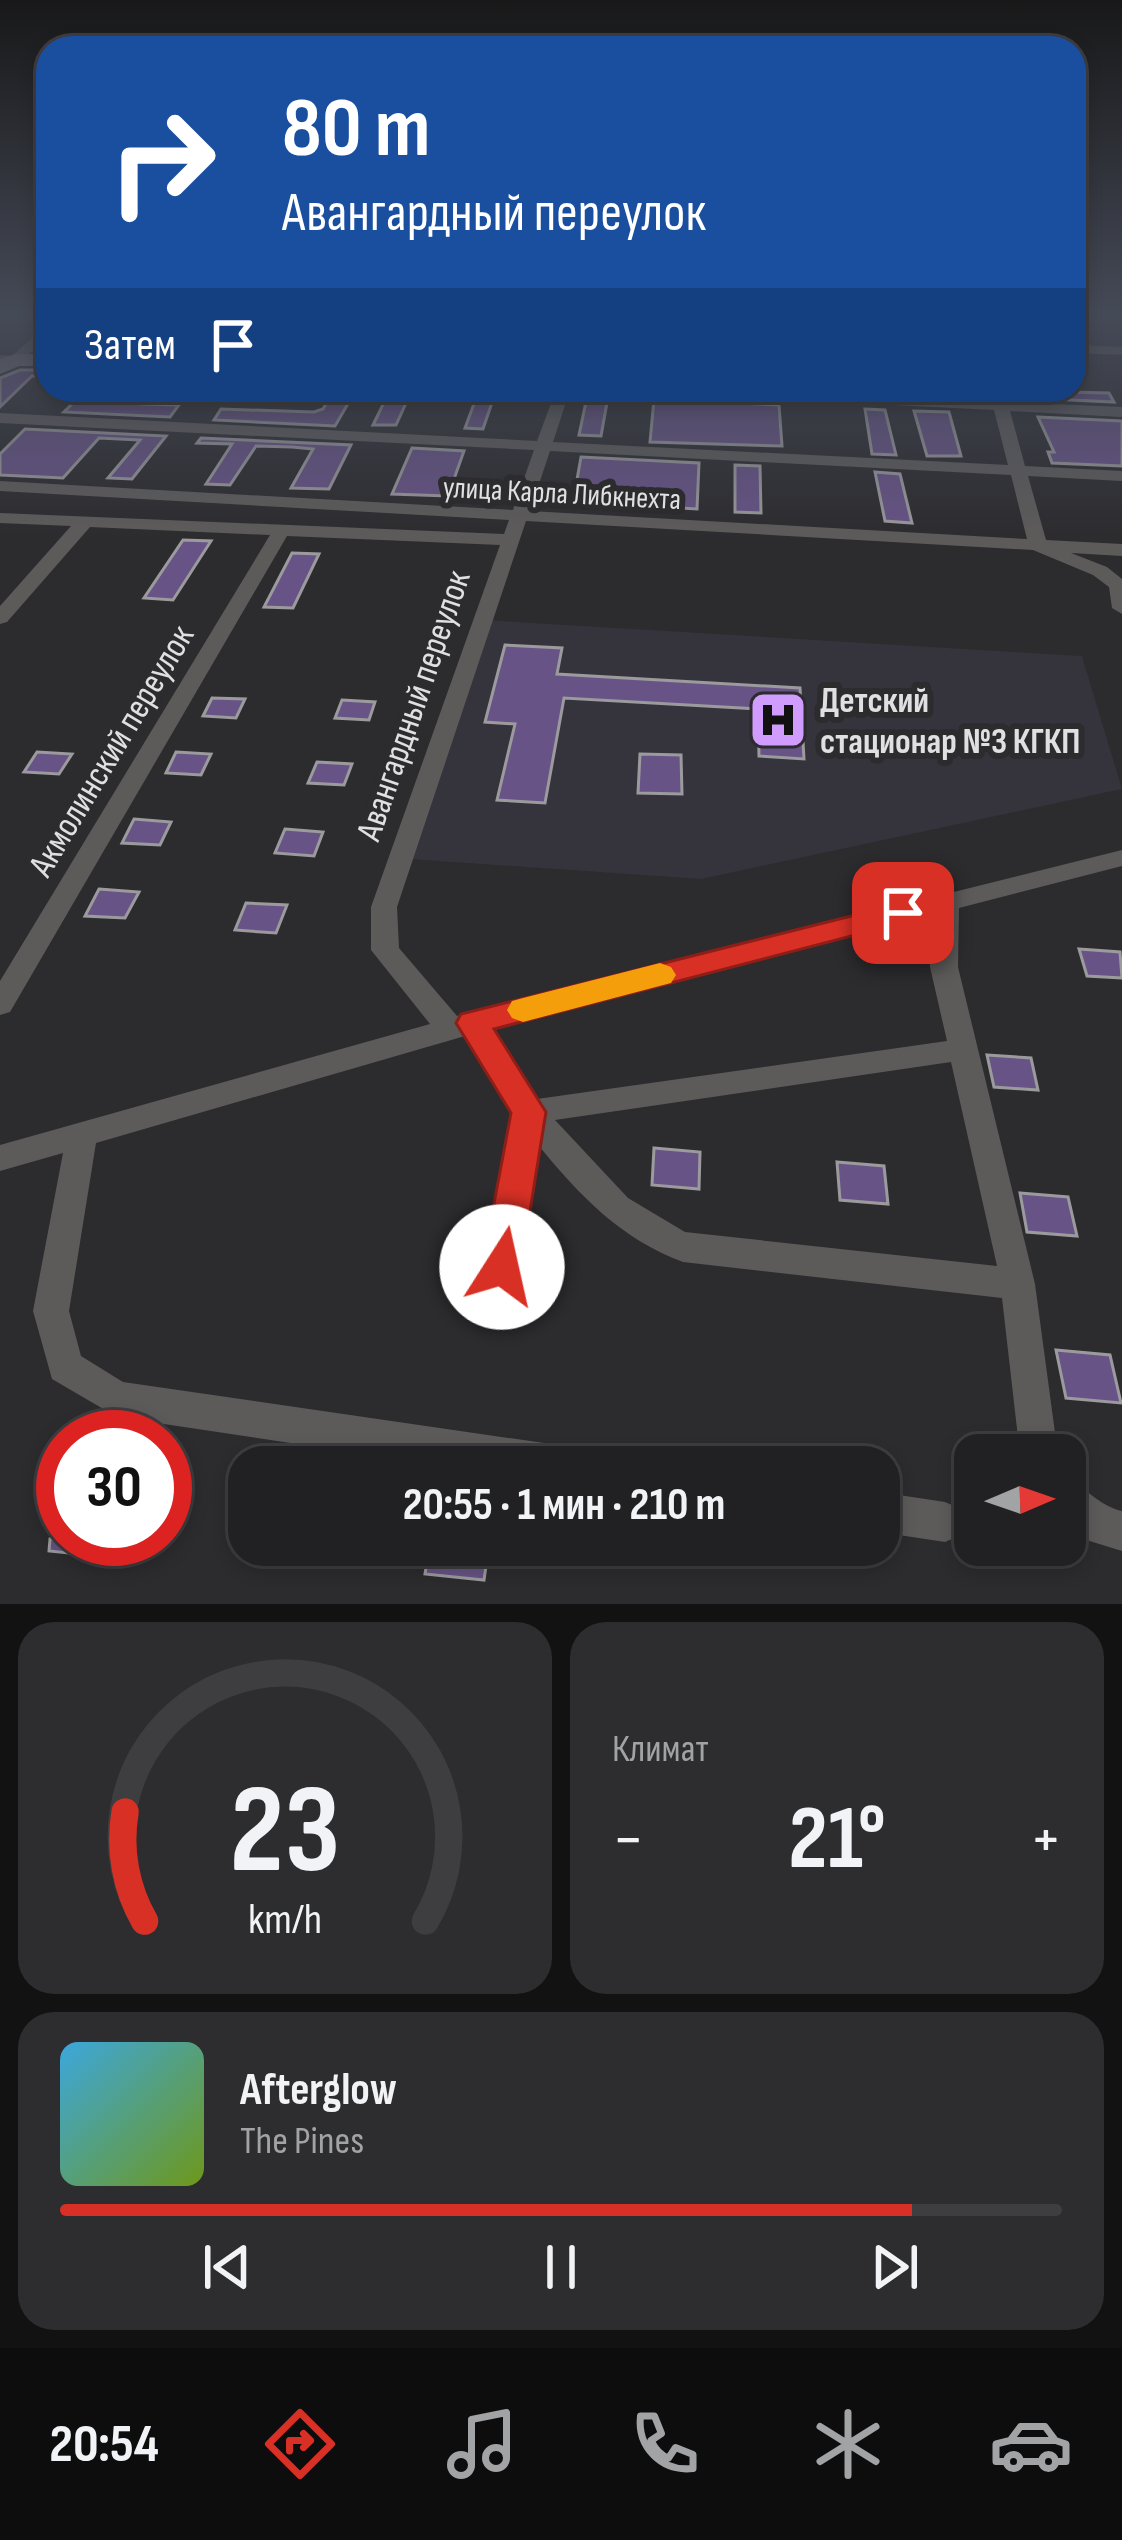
<!DOCTYPE html>
<html lang="ru">
<meta charset="utf-8">
<style>
:root{--surface:#212022;--page:#2d2d2f;--text:#f1f3f6;--muted:#a2a3a5;--line:#3e3e40;--accent:#d93025}
body{margin:0;font-family:"Sofia Sans Condensed",sans-serif;background:var(--page);color:var(--text);height:100vh;display:flex;flex-direction:column;font-size:45px;white-space:nowrap}
*{box-sizing:border-box;margin:0}
p{font-size:39px;color:var(--muted)}
.icon{flex:none;width:66px;height:66px;fill:none;stroke:currentColor;stroke-width:2;stroke-linecap:round;stroke-linejoin:round}
.map{position:relative;height:1604px;overflow:hidden}
.panel{display:flex;flex-direction:column;gap:18px;padding:18px;background:#121213;flex:1}
.panel>*{flex:none}
.top-card{position:absolute;left:36px;top:36px;width:1050px;height:366px;border-radius:36px;box-shadow:0 6px 18px #0003,0 0 0 3px var(--line);background:#1a4fa0;color:#fff;overflow:hidden}
.needle{width:78px;rotate:88deg}
.buttons{position:absolute;left:954px;top:1434px;display:grid;gap:24px}
.buttons a{display:grid;place-items:center;width:132px;height:132px;border-radius:24px;background:var(--surface);box-shadow:0 6px 18px #0003,0 0 0 3px var(--line);font-size:60px}
.speed{position:absolute;left:36px;top:1410px;display:flex;gap:24px;font-size:60px;font-weight:700;text-align:center}
.speed>*{display:grid;place-content:center;width:156px;height:156px;border-radius:50%;background:var(--surface);box-shadow:0 6px 18px #0003,0 0 0 3px var(--line);line-height:1}
.speed .limit{border:18px solid #d22;background:#fff;color:#111}
.pin{position:absolute;display:grid;place-items:center;width:102px;height:102px;color:#fff;margin:-51px;border-radius:24px;box-shadow:0 6px 18px #0006}
.me{position:absolute;width:132px;margin:-66px;rotate:10deg;stroke-linejoin:round;filter:drop-shadow(0 0 9px #0008)}
.turn{display:flex;align-items:center;gap:42px;height:252px;padding:0 48px;font-size:54px}
.turn .icon{width:156px;height:156px;stroke-width:2.5}
.turn b{display:block;font-size:84px;line-height:102px}
.then{display:flex;align-items:center;height:114px;padding:0 48px;background:#0003;gap:24px;font-size:45px}
.big{font-size:90px;font-weight:700;line-height:1.1}
.panel .card{flex:1;display:flex;flex-direction:column;justify-content:center;gap:18px;min-width:0;padding:0 42px;border-radius:36px;background:var(--page)}
.panel .dial{align-items:center;gap:0}
.dial svg{height:312px;overflow:visible;fill:none;stroke:var(--line);stroke-width:7;stroke-linecap:round;text-anchor:middle}
.dial text{fill:var(--text);stroke:none}
.song{display:flex;align-items:center;gap:36px}
.cover{width:144px;height:144px;border-radius:18px;background:linear-gradient(135deg,hsl(200 70% 55%),hsl(80 70% 35%))}
.played{height:12px;border-radius:6px;background:linear-gradient(90deg,var(--accent) 85%,var(--line) 85%)}
.keys{display:flex;justify-content:space-around;direction:ltr}
.heat{display:flex;justify-content:space-between;align-items:center;font-size:66px;direction:ltr}
.panel .tiles{flex:1;display:grid;gap:18px;grid-template-columns:1fr 1fr}
.card:last-child{grid-column:span 2}
.trip{position:absolute;left:228px;top:1446px;width:672px;height:120px;border-radius:36px;background:var(--surface);box-shadow:0 6px 18px #0003,0 0 0 3px var(--line);font-weight:700;line-height:120px;text-align:center}
.dock{display:flex;height:192px;justify-content:space-around;align-items:center;background:#0d0d0e;color:var(--muted)}
.dock .icon{width:84px;height:84px}
.dock .active{color:var(--accent)}
.dock b{font-size:54px;color:var(--text)}
.map>svg:first-child{display:block}
.built{fill:#35333b}
.building{fill:#675386;stroke:#9b9a9d;stroke-width:3}
.lines{fill:none;stroke-linecap:round;stroke-linejoin:round}
.street{fill:#5d5b5a;fill-rule:evenodd}
.secondary{fill:#787574;fill-rule:evenodd}
.route{fill:#d93025;stroke:#8d1f18;stroke-width:3}
.slow{fill:#f59e0b}
.labels{text-anchor:middle;stroke-width:12;stroke-linejoin:round;paint-order:stroke}
.far-street-label{font-size:30px;fill:#e0e0e2;stroke:#2c2b2e}
.poi-label{font-size:36px;font-weight:bold;fill:#e0e0e2;stroke:#2c2b2e;text-anchor:start}
.street-label{font-size:36px;fill:#e0e0e2;stroke:#2c2b2e}
</style>
<div class="map">
<svg width="1122" height="1604" viewBox="0 0 1122 1604">
<rect width="100%" height="100%" fill="#2c2b2e"/>
<path class="built" d="M485,620L1082,656L1122,789L701,879L408,859Z"/>
<g class="building">
<path d="M20,370H48V376H32L0,407V378Z"/>
<path d="M334,390H356L335,426L214,420L221,409L314,412L323,409Z"/>
<path d="M390,390H412L396,425H373Z"/>
<path d="M479,390L496,391L483,429L465,428Z"/>
<path d="M1026,391L1109,393L1114,402L1030,398Z"/>
<path d="M587,397H608L601,436L579,435Z"/>
<path d="M77,399L143,404L179,405L170,417L64,412Z"/>
<path d="M654,399L779,405L782,446L650,442Z"/>
<path d="M865,409L885,410L896,455L872,454Z"/>
<path d="M914,411L949,412L961,456H927Z"/>
<path d="M1038,417L1122,421V466L1052,463L1048,452H1054Z"/>
<path d="M25,429L166,436L132,479L108,478L140,440L99,438L63,478L0,475V454Z"/>
<path d="M201,438L351,445L329,489L291,488L313,449L292,447L256,446L230,485L206,484L232,444L197,443Z"/>
<path d="M412,448L464,451L448,496L392,494Z"/>
<path d="M581,457L699,463L697,509L573,502Z"/>
<path d="M735,465L760,466L761,513L735,512Z"/>
<path d="M875,472L900,474L912,523L885,521Z"/>
<path d="M183,540L211,541L173,600L144,598Z"/>
<path d="M292,553L319,554L293,608L264,607Z"/>
<path d="M505,645L562,648L557,674L800,688L804,759L759,756L758,709L564,698L545,803L497,800L515,724L485,722Z"/>
<path d="M212,698L245,699L236,718L203,716Z"/>
<path d="M342,700L375,702L369,720L335,718Z"/>
<path d="M37,752L72,754L59,774L24,772Z"/>
<path d="M176,752L211,754L201,775L166,773Z"/>
<path d="M640,754L681,755L682,794L638,793Z"/>
<path d="M317,762L352,764L344,785L308,783Z"/>
<path d="M134,819L171,822L160,845L122,843Z"/>
<path d="M285,829L323,832L314,856L275,853Z"/>
<path d="M99,889L139,892L125,918L85,916Z"/>
<path d="M246,903L287,905L276,933L235,930Z"/>
<path d="M1079,949L1120,952L1122,978L1087,976Z"/>
<path d="M987,1055L1031,1058L1038,1090L994,1087Z"/>
<path d="M654,1148L700,1152L699,1189L652,1185Z"/>
<path d="M837,1162L884,1166L888,1204L840,1200Z"/>
<path d="M1020,1193L1068,1197L1077,1236L1027,1232Z"/>
<path d="M1056,1350L1110,1355L1121,1403L1066,1398Z"/>
<path d="M50,1539H112L107,1557L49,1551Z"/>
<path d="M430,1545H489L484,1580L425,1574Z"/>
</g>
<g class="lines">
<g class="street">
<path d="M48,324V336L20,363H0V355L12,356Z"/>
<path d="M1074,345L1122,347V355L1074,353Z"/>
<path d="M556,390H570L553,442L1008,465L994,410L674,394L667,390H765L992,401L991,390H1003L1007,402L1122,407V417L1010,411L1025,466L1122,471V481L1028,476L1046,540L1122,544V556L1071,553L1107,567L1122,579V614L1112,608L1109,587L1093,575L1033,550L526,521L397,907L399,948L457,1016L1122,850V866L959,908L958,967L1035,1284L1058,1455H1020L1002,1298L683,1262C621,1239 580,1196 539,1146L519,1267L514,1278L502,1282L490,1278L485,1267L513,1113L465,1036L96,1143L69,1311L81,1356L123,1382L578,1448L592,1453L597,1467H450L117,1417L52,1379L33,1311L63,1153L0,1171V1145L430,1024L371,950V907L500,545L287,536L10,1012L0,1015V981L270,535L90,527L7,622L0,624V606L71,526L0,523V513L504,534L509,520L0,491V481L513,510L534,450L0,423V413L537,441ZM550,451L1011,475L1027,539L530,511ZM932,915L930,967L947,1041L537,1099L491,1029ZM951,1062L997,1266L685,1232L628,1198L555,1120Z"/>
<path d="M1065,1478C1086,1487 1099,1506 1122,1511V1551L1083,1539L1065,1524Z"/>
<path d="M879,1492L945,1502L959,1508L965,1522L959,1536L945,1542L879,1532Z"/>
</g>
<path class="secondary" d="M15,354H48V366H19L0,374V359Z"/>
</g>
<linearGradient id="sky" x2="0" y2="1"><stop stop-color="#181819"/><stop offset="0.58" stop-color="#454a57"/><stop offset="1" stop-color="#454a57" stop-opacity="0"/></linearGradient>
<rect width="1122" height="541" fill="url(#sky)"/>
<path class="route" d="M903,903L913,906L918,913L913,920L494,1029L546,1112L521,1267L515,1279L502,1284L488,1279L482,1267L511,1113L456,1023L461,1014Z"/>
<path class="slow" d="M660,963L671,967L676,975L671,983L523,1022L512,1018L507,1010L512,1001L523,998Z"/>
<defs>
<symbol id="hospital-square" viewBox="-11 -11 22 22"><rect x="-9" y="-9" width="18" height="18" rx="4" fill="#d09dff" stroke="#2c2b2e"/><path d="M-5-5h3v3.5h4V-5h3V5h-3V1.5h-4V5h-3Z" fill="#111"/></symbol>
</defs>
<g fill-rule="evenodd">
<use href="#hospital-square" x="745" y="687" width="66" height="66"/>
</g>
<g class="labels">
<g class="far-street-label">
<text transform="translate(562 493) rotate(3)" y="10">улица Карла Либкнехта</text>
</g>
<g class="poi-label">
<text x="820" y="712">Детский<tspan x="820" dy="41">стационар №3 КГКП</tspan></text>
</g>
<g class="street-label">
<text transform="translate(412 705) rotate(-71)" y="13">Авангардный переулок</text>
<text transform="translate(110 750) rotate(-59)" y="13">Акмолинский переулок</text>
</g>
</g>
</svg>
<div class="buttons">
<a><svg class="needle" viewBox="-14 -14 28 28"><path d="M0-13l5 13h-10z" fill="#e53935"/><path d="M0 13l5-13h-10z" fill="#a2a3a5"/></svg></a>
</div>
<div class="speed"><div class="limit">30</div></div>
<div class="pin" style="left:903px;top:913px;background:#d93025"><svg class="icon" aria-label="arrive" viewBox="0 0 24 24"><path d="M6 21V4h12l-3 4 3 4H6"/></svg></div>
<svg class="me" style="left:502px;top:1267px" viewBox="-20 -20 40 40"><circle r="19" fill="#fff"/><path d="M0-13L10 11 0 6-10 11z" fill="#d93025"/></svg>
<div class="trip">20:55 · 1 мин · 210 m</div>
<div class="top-card">
<div class="turn"><svg class="icon" aria-label="right" viewBox="0 0 24 24"><path d="M7 20v-9h11M14 6l5 5-5 5"/></svg><div><b>80 m</b>Авангардный переулок</div></div>
<div class="then">Затем<svg class="icon" aria-label="arrive" viewBox="0 0 24 24"><path d="M6 21V4h12l-3 4 3 4H6"/></svg></div>
</div>
</div>
<section class="panel">
<div class="tiles">
<div class="card dial"><svg viewBox="0 0 100 80">
<path d="M14 69A42 42 0 1 1 86 69"/>
<path d="M14 69A42 42 0 0 1 9 41" stroke="#d93025"/>
<text x="50" y="56" font-size="32" font-weight="700">23</text>
<text x="50" y="72" font-size="11">km/h</text>
</svg></div>
<div class="card"><p>Климат</p>
<div class="heat"><a>−</a><b class="big">21°</b><a>+</a></div>
</div>
<div class="card">
<div class="song"><i class="cover"></i><div><b>Afterglow</b><p>The Pines</p></div></div>
<div class="played"></div>
<div class="keys"><svg class="icon" aria-label="previous" viewBox="0 0 24 24"><path d="M18 5L8 12l10 7zM5 5v14"/></svg><svg class="icon" aria-label="pause" viewBox="0 0 24 24"><path d="M8 5v14M16 5v14"/></svg><svg class="icon" aria-label="next" viewBox="0 0 24 24"><path d="M6 5l10 7-10 7zM19 5v14"/></svg></div>
</div>
</div>
</section>
<nav class="dock">
<b>20:54</b>
<svg class="icon active" aria-label="directions" viewBox="0 0 24 24"><path d="M12 3l9 9-9 9-9-9zM9 14v-3h6M13 9l2 2-2 2"/></svg>
<svg class="icon" aria-label="music" viewBox="0 0 24 24"><path d="M9 18V5l10-2v13"/><circle cx="6" cy="18" r="3"/><circle cx="16" cy="16" r="3"/></svg>
<svg class="icon" aria-label="phone" viewBox="0 0 24 24"><path d="M5 4h4l2 5-3 2q2 4 5 5l2-3 5 2v4C11 20 4 13 5 4z"/></svg>
<svg class="icon" aria-label="climate" viewBox="0 0 24 24"><path d="M12 3v18M4 7l16 10M4 17L20 7"/></svg>
<svg class="icon" aria-label="car" viewBox="0 0 24 24"><path d="M5 17H2v-5l4-1 3-4h7l3 4 3 1v5h-3M9 17h6M6 11h13"/><circle cx="7" cy="17" r="2"/><circle cx="17" cy="17" r="2"/></svg>
</nav>
